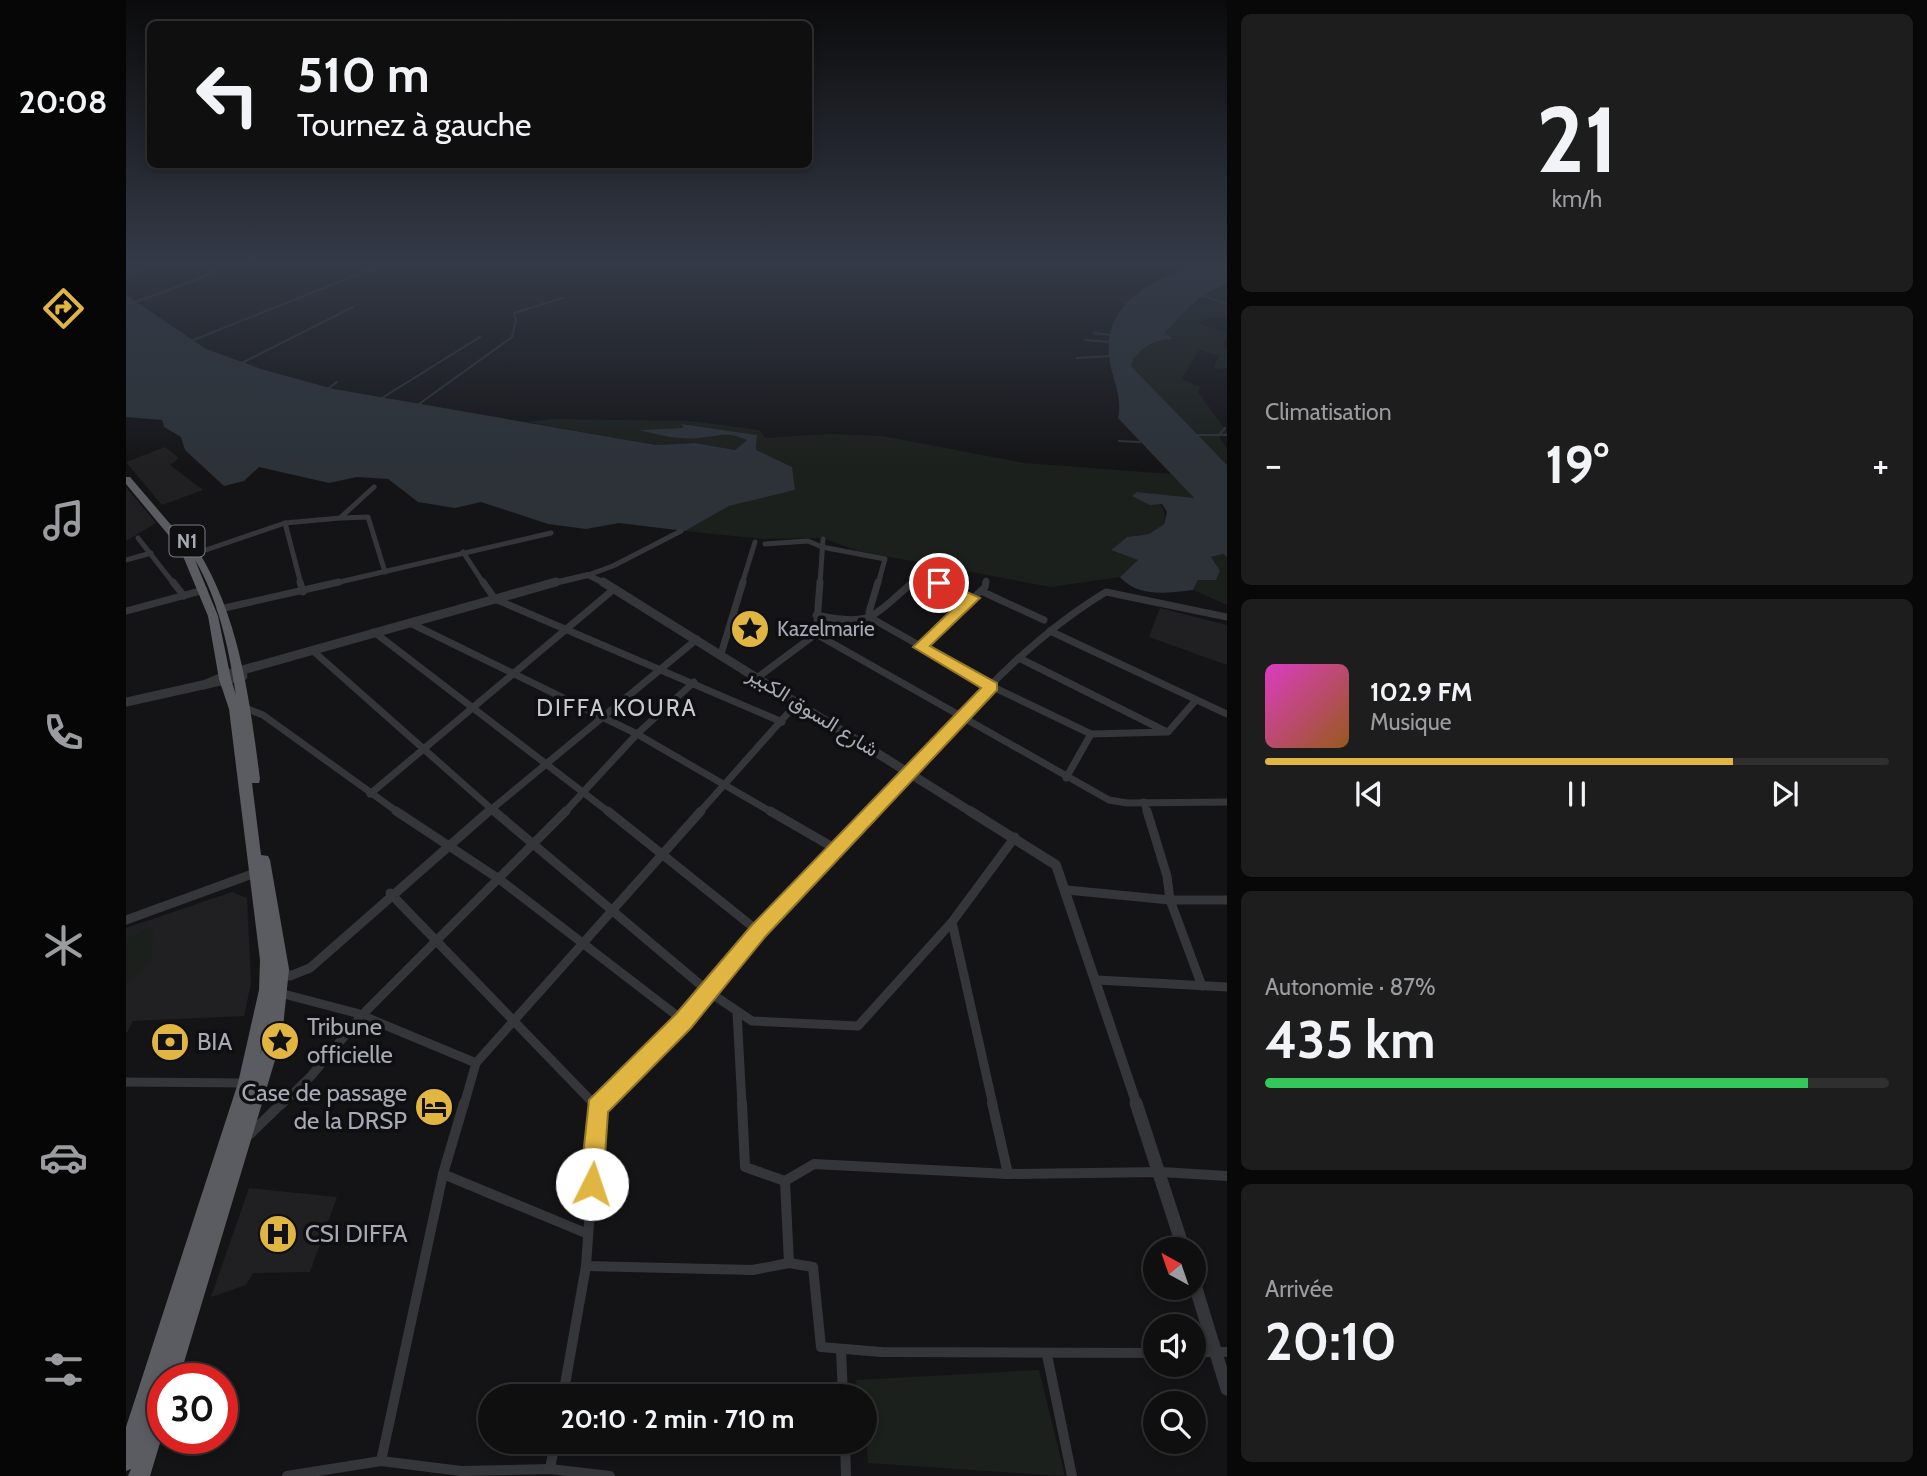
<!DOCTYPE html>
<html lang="fr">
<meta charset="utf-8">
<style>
:root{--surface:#0f0f10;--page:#1d1d1e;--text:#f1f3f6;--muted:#9b9c9f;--line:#2f2f30;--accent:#e0b541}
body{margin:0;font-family:Cabin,Vazirmatn,sans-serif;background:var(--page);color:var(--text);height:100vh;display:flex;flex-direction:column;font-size:26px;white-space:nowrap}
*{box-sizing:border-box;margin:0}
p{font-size:23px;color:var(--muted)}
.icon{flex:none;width:38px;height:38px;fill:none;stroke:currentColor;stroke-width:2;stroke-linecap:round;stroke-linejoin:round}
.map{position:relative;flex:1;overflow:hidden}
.sheet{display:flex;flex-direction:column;gap:14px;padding:14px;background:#080809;width:700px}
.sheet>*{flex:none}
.guide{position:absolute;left:21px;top:21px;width:665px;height:147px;border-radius:10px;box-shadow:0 4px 10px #0003,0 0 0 2px var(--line);background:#0f0f10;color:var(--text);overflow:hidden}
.needle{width:46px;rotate:320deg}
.fabs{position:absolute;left:1017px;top:1237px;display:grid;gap:14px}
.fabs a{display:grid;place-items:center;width:63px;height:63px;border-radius:50%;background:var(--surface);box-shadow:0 4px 10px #0003,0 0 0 2px var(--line);font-size:35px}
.speed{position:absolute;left:21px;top:1363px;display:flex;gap:14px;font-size:35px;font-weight:700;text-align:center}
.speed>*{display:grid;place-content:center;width:91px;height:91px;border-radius:50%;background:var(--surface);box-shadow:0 4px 10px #0003,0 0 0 2px var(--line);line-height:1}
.speed .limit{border:10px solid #d22;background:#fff;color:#111}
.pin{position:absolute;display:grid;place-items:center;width:60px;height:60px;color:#fff;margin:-30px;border:4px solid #fff;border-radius:50%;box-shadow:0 2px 7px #0007}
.me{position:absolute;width:77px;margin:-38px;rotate:4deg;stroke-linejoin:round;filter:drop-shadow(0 0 5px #0008)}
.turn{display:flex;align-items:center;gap:24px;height:147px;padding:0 35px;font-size:32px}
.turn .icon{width:91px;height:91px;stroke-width:2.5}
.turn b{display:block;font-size:49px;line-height:60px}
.big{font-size:52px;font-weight:700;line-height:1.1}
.sheet .widget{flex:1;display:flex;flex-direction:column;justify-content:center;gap:10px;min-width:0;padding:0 24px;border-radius:10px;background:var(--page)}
.sheet .dial{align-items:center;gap:0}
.dial b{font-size:91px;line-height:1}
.song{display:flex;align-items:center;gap:21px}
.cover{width:84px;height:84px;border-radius:10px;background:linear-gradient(135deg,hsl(310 70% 55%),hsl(30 70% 35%))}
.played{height:7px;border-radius:4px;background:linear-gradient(90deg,var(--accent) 75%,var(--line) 75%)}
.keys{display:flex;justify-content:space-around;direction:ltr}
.heat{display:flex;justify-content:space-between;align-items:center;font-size:38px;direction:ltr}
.charge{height:10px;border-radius:5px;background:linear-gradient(90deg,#34c759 87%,var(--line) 0)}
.trip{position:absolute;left:352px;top:1384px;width:399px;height:70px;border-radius:35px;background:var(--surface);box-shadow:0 4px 10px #0003,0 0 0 2px var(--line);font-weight:700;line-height:70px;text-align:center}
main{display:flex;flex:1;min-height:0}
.tabs{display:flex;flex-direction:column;width:126px;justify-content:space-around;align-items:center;background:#060606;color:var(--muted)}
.tabs .icon{width:49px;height:49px}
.tabs .on{color:var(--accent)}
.tabs b{font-size:32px;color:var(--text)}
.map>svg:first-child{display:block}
.built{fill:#202022}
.green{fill:#1b201c}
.water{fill:#2c3238}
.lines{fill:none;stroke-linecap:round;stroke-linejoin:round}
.stream{stroke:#2c3238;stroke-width:2}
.minor-far3{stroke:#35363a;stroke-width:5}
.minor-far2{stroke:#35363a;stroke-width:7}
.minor-far1{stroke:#35363a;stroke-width:9}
.minor{stroke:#35363a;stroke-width:10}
.tertiary-far3{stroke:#35363a;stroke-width:6}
.tertiary-far2{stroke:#35363a;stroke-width:9}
.tertiary-far1{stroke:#35363a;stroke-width:10}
.tertiary{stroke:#35363a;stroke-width:13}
.trunk{fill:#5a5c62;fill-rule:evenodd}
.route{fill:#e0b541;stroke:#92762a;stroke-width:2}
.labels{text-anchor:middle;stroke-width:7;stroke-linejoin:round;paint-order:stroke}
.shield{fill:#0f0f11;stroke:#797c84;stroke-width:2}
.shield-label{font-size:19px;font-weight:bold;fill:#a7aab5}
.poi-label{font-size:21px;fill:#a7aab5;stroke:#0f0f11;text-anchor:start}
.street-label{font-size:21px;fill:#a7aab5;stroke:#0f0f11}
.neighbourhood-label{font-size:23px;letter-spacing:2px;fill:#c8cad1;stroke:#0f0f11}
.near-poi-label{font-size:24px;fill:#a7aab5;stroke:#0f0f11;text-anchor:start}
</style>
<main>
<nav class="tabs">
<b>20:08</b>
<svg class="icon on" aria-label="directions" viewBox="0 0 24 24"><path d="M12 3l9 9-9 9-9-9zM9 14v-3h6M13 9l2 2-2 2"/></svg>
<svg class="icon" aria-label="music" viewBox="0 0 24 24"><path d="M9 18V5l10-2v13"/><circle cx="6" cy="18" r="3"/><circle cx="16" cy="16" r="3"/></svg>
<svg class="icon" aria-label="phone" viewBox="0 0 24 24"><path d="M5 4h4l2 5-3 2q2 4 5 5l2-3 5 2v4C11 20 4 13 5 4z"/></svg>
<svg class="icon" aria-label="climate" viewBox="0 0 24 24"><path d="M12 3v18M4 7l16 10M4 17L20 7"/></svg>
<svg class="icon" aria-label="car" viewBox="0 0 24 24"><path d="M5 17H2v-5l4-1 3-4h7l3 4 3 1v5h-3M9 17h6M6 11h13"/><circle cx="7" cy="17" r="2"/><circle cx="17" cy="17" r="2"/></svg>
<svg class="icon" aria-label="filters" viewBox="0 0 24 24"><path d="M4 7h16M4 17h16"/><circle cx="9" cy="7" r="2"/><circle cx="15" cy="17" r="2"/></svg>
</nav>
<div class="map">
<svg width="1101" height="1476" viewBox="0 0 1101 1476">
<rect width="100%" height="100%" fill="#141416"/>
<g class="built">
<path d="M39,447L53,458L44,465L77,490L36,505L0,462Z"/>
<path d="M0,487L30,523L0,541Z"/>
<path d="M1034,608L1101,625V665L1023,637Z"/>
<path d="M106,892L121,898L125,983L118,1016L7,1021L0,1034V928Z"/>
<path d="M123,1188L211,1197L184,1272L127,1273L120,1285L85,1297Z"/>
</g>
<g class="green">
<path d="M1101,285V318L1090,316L1072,323L1101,333L1097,347L1101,349V368L1087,369L1093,356L1073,350L1056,379L1074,387L1072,392L1101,432V435L1093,437L1101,449V465L1005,366C1010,350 1029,339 1045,338L1038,333C1055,315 1076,291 1101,285Z"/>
<path d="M426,419L565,421L633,430L640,438L702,434L756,436L898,463L1045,474L1069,499L1011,492C1028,500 1042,502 1038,524L1023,534L1001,537L986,549L1012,560L994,577L925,587L732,551L697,538L637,539L559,531L603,506L669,490L630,450L631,435L557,424L558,428L517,430L573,438L603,432L622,439L609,450L570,443L530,445L401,422Z"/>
<path d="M1097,554L1101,557V605L1067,590L1085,557Z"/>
<path d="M27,926L26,961L0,984V940Z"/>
<path d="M913,1370L939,1476L742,1463L738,1396H732L730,1380Z"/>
</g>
<g class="water">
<path d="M1101,261V285C1076,291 1055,314 1039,333L1047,339C1030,338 1010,349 1005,366L1101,465V557L1097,554L1085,557L1094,571L1090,580H1072L1067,590C1041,593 1013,598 994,577L1012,560L985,550L1001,537L1023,534L1038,524L1041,512L1036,504L1024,505L1006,496L1011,492L1068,498L992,418C997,394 985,379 983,355C978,292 1051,266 1101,261Z"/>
<path d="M0,295L80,349L138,370L208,389L530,445L570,443L609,450L621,440C599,431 595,436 573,438C553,440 533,435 513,430L557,428L556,424L631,435L630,450L666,467L669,490L603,506L559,531L493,523L460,529L422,524L355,502L329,508L292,502L262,479L231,477L203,483L133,467L118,481L98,486L59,450L55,437L38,427L36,420L0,417Z"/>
</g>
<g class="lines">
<g class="stream">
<path d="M0,274L45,261"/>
<path d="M1078,296L1101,304"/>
<path d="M10,302L75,278L107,261"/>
<path d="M968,333L985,335"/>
<path d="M959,340L983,342"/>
<path d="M65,341L260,263"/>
<path d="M951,358L986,356"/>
<path d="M116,363L227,307"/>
<path d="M203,388L211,382"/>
<path d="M256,398L354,337"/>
<path d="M293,404L386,337L390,320L388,313L437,298"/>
<path d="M1070,435H1101"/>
<path d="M1093,435L1099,428"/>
<path d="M993,441L1014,442"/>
</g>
<g class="minor-far3">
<path d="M214,518L242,517L259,572"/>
<path d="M159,523L175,584"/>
<path d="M12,538L48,584"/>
<path d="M639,544L682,541L696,547L759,559L752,584"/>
<path d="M337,552L358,584"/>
<path d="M71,553L159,523L214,518L248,487"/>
<path d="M0,560L25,553"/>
<path d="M462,575L487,566L555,531"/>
<path d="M796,575L815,584"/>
<path d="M205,584L425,533"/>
<path d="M616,584L629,542"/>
<path d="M694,584L697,539"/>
<path d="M785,584L802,569"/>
<path d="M859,584L860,580"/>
</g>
<g class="minor-far2">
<path d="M47,582L58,596"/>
<path d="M174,582L177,592"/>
<path d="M357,582L369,599L656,722"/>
<path d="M694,582L690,634L983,800L1001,803L1101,802"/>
<path d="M752,582L743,612L745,618L865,686L965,734L1042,732L1070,700"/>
<path d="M811,582L847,598"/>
<path d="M855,591L918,620"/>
<path d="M94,609L213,582"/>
<path d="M0,611L78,590"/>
<path d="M690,615C746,627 746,617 787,582"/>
<path d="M284,623L511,734L647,813"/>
<path d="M924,631L1101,714"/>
<path d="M248,632L484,813"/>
<path d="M795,647L859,587L860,582"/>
<path d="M186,650L370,813"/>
<path d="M595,654L617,582"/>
<path d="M893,658L1039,731"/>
<path d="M632,677L690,634"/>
<path d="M119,708L137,715L273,813"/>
<path d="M940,778L965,734"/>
<path d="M244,794L488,589"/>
<path d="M1018,802L1021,813"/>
<path d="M361,813L571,639"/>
<path d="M438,813L511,734L568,682"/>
<path d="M573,813L671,703"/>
<path d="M745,813C818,736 888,647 980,592L1101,617"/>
</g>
<g class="minor-far1">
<path d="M270,811L373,879L558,1021"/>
<path d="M368,811L583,992L626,1021L732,1026L826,922L889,837"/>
<path d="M482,811L632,931"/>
<path d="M644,811L710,849"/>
<path d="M1021,811L1041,876L1044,900L1076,986"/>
<path d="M941,890L1044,900H1101"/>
<path d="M264,893L469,1105"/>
<path d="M0,920L129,873"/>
<path d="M826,922L867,1105"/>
<path d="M157,971L164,976L184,968L363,811"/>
<path d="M971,980L1101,987"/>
<path d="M154,993L230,1013L350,1063"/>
<path d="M611,1012L616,1105"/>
<path d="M0,1082L120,1083"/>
<path d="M155,1105L185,1076L237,1014L440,811"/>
<path d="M338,1105L350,1063L575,811"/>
<path d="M473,1105L558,1021L632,931L747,811"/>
</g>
<g class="minor">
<path d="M616,1103L619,1167L659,1181L663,1263L687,1267L695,1347L755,1352L1029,1353"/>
<path d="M866,1103L882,1174"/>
<path d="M471,1107L475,1103"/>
<path d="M123,1135L156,1103"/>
<path d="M317,1174L462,1234"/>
<path d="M659,1181L688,1164L882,1174L1035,1172L1101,1176"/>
<path d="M460,1266L627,1270L663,1263"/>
<path d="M715,1350L717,1396"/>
<path d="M1068,1352H1101"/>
<path d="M921,1355L946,1476"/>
<path d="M437,1396L460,1266L471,1107L467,1103"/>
<path d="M719,1442L720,1476"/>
<path d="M255,1461L317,1174L338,1103"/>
<path d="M424,1469L429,1442"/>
<path d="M161,1476L255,1461L335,1471L424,1469L484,1476"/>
</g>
<path class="tertiary-far3" d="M424,584L462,575L480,584"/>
<g class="tertiary-far2">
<path d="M477,582L847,813"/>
<path d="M78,685L106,673L430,582"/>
<path d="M0,702L117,676"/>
</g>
<path class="tertiary-far1" d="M844,811L930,865L1011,1105"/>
<g class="tertiary">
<path d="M1010,1103L1058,1250"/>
<path d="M1068,1282L1101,1389"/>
</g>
<path class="trunk" d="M0,477H4L57,539L64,538C113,610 123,695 134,779L133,783H126L135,855L142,856L144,860L163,969L156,1037L53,1379H37V1386L35,1383L33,1390L37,1388V1433L24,1476H2L5,1469L0,1471V1427L112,1083L133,990L134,960L103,709L93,679L82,616L54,549L0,484ZM69,560C93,600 103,650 110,695L105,679L92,616ZM142,1022L140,1037L134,1055Z"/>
</g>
<linearGradient id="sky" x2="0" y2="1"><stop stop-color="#0b0b0c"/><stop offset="0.56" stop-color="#343a47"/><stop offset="1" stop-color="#343a47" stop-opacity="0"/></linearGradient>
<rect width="1101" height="468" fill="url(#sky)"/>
<path class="route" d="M813,579L854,598L804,646L871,683V690L639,937L565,1028L482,1112L477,1184L474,1192L466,1195L458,1192L454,1184L463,1100L550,1014L626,925L855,688L787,647L837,599L808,586L806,583Z"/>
<defs>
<symbol id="sight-disc" viewBox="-11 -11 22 22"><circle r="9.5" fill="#e0b541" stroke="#0f0f11"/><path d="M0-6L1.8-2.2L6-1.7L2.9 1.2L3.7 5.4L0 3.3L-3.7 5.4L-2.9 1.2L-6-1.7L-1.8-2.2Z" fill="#111"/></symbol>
<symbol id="bank-disc" viewBox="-11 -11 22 22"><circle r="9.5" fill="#e0b541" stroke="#0f0f11"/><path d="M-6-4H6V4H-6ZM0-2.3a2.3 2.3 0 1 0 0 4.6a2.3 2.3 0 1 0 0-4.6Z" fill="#111"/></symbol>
<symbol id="hotel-disc" viewBox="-11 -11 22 22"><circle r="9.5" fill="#e0b541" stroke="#0f0f11"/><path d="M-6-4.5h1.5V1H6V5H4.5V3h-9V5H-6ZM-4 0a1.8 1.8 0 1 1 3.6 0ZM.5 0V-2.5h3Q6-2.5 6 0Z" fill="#111"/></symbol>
<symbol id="hospital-disc" viewBox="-11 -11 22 22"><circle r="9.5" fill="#e0b541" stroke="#0f0f11"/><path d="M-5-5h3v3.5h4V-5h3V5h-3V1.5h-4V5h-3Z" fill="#111"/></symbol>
</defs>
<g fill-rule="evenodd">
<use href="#sight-disc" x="602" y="607" width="44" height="44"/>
<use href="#sight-disc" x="132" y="1019" width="44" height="44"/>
<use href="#bank-disc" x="22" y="1020" width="44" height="44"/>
<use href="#hotel-disc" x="286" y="1085" width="44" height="44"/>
<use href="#hospital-disc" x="130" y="1212" width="44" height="44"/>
</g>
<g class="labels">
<rect class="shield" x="43.5" y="525.5" width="35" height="31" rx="5"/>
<g class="shield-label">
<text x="61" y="548">N1</text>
</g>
<g class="poi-label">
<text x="651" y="636">Kazelmarie</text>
</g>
<g class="street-label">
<text transform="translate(687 712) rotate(32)" y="7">شارع السوق الكبير</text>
</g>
<g class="neighbourhood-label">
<text x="491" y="716">DIFFA KOURA</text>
</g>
<g class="near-poi-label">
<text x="181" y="1035">Tribune<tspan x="181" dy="28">officielle</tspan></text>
<text x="71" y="1050">BIA</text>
<text x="281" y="1101" text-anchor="end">Case de passage<tspan x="281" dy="28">de la DRSP</tspan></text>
<text x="179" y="1242">CSI DIFFA</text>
</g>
</g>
</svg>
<div class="fabs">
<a><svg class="needle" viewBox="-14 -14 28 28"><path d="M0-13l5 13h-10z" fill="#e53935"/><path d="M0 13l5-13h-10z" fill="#9b9c9f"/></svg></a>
<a><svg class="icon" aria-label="sound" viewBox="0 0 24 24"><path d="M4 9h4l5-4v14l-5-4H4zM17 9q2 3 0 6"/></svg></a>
<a><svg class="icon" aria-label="search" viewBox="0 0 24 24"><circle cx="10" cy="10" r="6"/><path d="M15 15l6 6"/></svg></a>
</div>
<div class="speed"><div class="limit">30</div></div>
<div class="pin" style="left:813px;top:583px;background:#d93025"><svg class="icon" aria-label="arrive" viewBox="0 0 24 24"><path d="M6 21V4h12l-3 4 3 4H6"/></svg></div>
<svg class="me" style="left:466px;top:1184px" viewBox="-20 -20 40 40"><circle r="19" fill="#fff"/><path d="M0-13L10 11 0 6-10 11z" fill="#e0b541"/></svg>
<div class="trip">20:10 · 2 min · 710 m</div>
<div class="guide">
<div class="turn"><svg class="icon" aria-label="left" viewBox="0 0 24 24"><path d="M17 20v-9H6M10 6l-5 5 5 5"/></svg><div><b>510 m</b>Tournez à gauche</div></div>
</div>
</div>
<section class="sheet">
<div class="widget dial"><b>21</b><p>km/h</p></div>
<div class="widget"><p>Climatisation</p>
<div class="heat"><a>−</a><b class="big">19°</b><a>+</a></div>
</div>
<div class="widget">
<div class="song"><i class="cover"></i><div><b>102.9 FM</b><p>Musique</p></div></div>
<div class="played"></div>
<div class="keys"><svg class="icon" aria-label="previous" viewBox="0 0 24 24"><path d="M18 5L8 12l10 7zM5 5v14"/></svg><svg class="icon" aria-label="pause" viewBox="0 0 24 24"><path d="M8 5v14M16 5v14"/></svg><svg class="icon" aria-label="next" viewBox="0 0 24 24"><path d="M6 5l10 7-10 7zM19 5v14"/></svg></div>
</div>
<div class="widget"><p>Autonomie · 87%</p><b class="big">435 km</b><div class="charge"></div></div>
<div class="widget"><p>Arrivée</p><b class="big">20:10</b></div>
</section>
</main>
